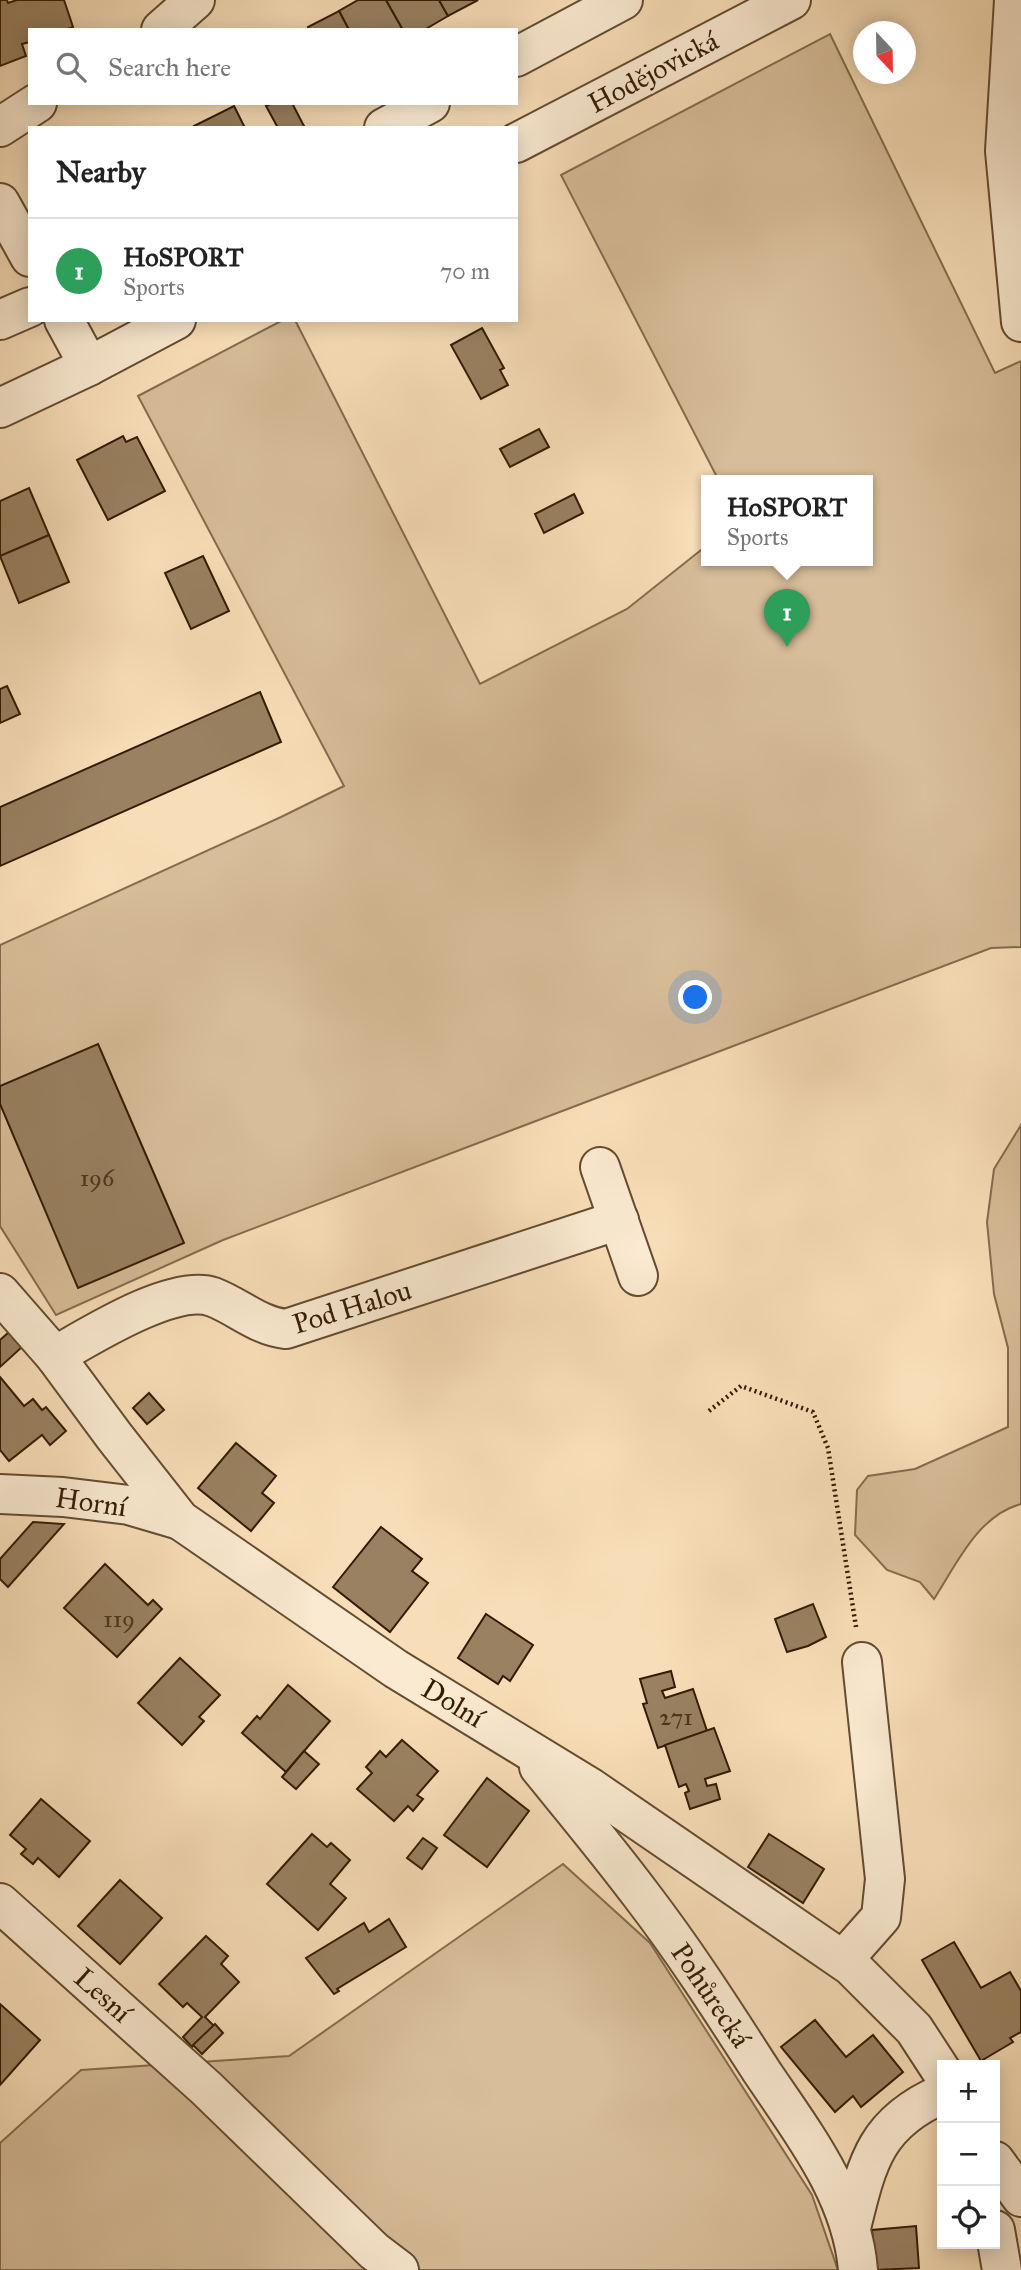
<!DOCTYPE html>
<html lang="en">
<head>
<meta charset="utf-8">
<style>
	:root { --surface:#fff; --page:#f6f6f6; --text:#222; --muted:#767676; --line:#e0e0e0; --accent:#ea580c }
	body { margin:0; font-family:"IM FELL Great Primer",serif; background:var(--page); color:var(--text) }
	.controls { position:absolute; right:21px; bottom:21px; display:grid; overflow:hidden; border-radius:0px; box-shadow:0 4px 18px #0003 }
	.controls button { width:63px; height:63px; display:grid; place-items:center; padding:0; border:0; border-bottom:2px solid var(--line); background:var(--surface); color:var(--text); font:35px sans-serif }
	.compass { position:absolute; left:853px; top:21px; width:63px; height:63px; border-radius:50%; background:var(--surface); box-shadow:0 4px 18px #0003; rotate:158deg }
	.you { position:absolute; left:696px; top:998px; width:24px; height:24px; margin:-18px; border:5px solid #fff; border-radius:50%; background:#1a73e8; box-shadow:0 0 0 10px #1a73e833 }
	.badge { display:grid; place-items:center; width:46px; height:46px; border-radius:50%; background:var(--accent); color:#fff; font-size:23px; font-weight:700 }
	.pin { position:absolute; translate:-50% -58px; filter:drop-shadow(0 2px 4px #0008) }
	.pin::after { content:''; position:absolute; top:37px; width:24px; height:21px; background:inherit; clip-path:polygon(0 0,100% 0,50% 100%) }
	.popup { position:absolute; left:701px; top:475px; width:172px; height:91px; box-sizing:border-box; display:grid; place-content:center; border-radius:0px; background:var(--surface); filter:drop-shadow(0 2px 5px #0005); font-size:23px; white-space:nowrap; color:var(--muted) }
	.popup b { font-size:26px; color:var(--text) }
	.popup::after { content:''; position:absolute; left:50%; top:100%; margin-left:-14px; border:14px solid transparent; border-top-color:var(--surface) }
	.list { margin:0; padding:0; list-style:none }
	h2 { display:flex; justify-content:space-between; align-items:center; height:91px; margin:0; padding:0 28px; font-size:30px }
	h2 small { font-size:23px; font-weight:400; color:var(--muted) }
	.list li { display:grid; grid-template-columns:46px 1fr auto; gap:21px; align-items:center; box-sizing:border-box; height:105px; padding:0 28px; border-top:2px solid var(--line) }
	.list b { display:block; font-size:26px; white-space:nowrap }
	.list p { margin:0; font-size:23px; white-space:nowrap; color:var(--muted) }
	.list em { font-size:23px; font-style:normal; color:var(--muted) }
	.icon { flex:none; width:38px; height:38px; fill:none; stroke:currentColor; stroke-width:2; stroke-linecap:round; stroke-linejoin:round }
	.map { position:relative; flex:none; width:1021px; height:2270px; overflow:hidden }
	.search { position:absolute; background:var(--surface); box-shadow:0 4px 18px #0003; left:28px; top:28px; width:490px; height:77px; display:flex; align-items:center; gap:18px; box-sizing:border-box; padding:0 24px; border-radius:0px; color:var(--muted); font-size:26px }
	.panel { position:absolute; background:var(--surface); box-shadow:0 4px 18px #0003; left:28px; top:126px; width:490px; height:196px; border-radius:0px }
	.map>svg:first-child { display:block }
	.green { fill:#d7bd99; stroke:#856c4e; stroke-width:2 }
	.building { fill:#998161; stroke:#331c03; stroke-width:2 }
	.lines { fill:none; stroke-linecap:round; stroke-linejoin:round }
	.minor-casing { stroke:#644c30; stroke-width:42 }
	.path { stroke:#331c03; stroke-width:4.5; stroke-dasharray:2 3.5; stroke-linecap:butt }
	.minor { stroke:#faead1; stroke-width:38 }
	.labels { text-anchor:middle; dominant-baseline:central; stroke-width:6; stroke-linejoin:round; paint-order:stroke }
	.number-label { font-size:24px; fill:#4c351a }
	.street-label { font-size:28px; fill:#331c03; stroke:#faead1 }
</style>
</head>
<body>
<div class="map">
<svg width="1021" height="2270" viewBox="0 0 1021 2270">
	<rect width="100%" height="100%" fill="#f8deb8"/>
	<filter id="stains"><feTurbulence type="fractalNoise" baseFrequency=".00286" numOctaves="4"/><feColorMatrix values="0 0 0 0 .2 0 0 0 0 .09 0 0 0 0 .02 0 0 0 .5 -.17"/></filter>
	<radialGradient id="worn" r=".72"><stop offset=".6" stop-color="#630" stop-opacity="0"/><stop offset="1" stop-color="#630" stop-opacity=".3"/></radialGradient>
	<g class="green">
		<polygon points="830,34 995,373 1021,361 1021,947 991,948 223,1240 56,1315 0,1226 0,945 281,817 344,786 138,396 283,320 295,320 480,684 627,609 706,546 706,561 868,561 868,481 719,481 561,175"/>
		<path d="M1021,1125V1504C978,1515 956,1565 934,1599L920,1582L887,1570L855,1535L857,1490L868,1476L915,1469L1008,1427V1348L994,1294L987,1222L994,1169Z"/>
		<polygon points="563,1864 650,1943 812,2195 838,2270 0,2270 0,2143 81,2070 289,2056"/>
	</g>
	<g class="building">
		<polygon points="0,0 7,0 8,3 17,0 64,0 73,27 65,30 30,30 30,42 22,44 26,56 0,66"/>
		<polygon points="358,0 386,0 403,30 349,30 339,11"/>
		<polygon points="386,0 439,0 448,16 424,30 403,30"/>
		<polygon points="439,0 478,0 448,16"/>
		<polygon points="339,11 349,30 309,30 308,27"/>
		<polygon points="272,103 292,103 305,128 278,128 266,106"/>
		<polygon points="234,106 245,128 195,128 194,126"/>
		<polygon points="482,328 504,368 500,370 508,385 481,399 451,345"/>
		<polygon points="539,429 549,447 510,467 500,449"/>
		<polygon points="123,436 126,442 137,437 165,491 108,520 77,460"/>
		<polygon points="29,488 49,535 0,556 0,501"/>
		<polygon points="574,494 583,513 544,533 535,514"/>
		<polygon points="49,535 69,582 19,603 0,556"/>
		<polygon points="203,556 229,611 191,629 165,573"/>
		<polygon points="7,686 20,714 0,723 0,689"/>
		<polygon points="260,692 281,742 0,866 0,807"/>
		<polygon points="98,1044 184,1243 78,1288 0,1104 0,1086"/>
		<polygon points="9,1332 22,1347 0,1367 0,1340"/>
		<polygon points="0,1377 24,1406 33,1399 42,1410 46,1407 66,1431 50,1445 42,1435 9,1461 0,1450"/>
		<polygon points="149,1393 164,1410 147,1424 133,1408"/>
		<polygon points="236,1443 276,1476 262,1493 274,1503 251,1531 198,1488"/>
		<polygon points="33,1522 64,1524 8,1587 0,1579 0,1559"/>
		<polygon points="381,1527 422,1559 412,1571 428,1583 390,1632 333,1587"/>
		<polygon points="105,1564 148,1605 153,1600 162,1609 117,1657 64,1608"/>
		<polygon points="813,1604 826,1637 808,1646 787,1652 775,1619"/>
		<polygon points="486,1614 533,1645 510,1681 503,1676 498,1684 458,1658"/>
		<polygon points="180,1658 220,1695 199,1717 204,1721 182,1745 138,1703"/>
		<polygon points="671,1671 675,1687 662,1691 665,1698 693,1689 707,1731 658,1748 643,1704 647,1703 640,1679"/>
		<polygon points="288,1685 330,1721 286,1772 242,1733 257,1716 260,1719"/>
		<polygon points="714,1728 730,1771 705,1779 707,1786 716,1784 720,1799 690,1809 685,1793 689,1791 686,1784 679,1787 665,1745"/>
		<polygon points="402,1740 438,1771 417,1795 423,1799 413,1811 408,1806 394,1821 357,1789 372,1773 366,1767 380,1751 386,1757"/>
		<polygon points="304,1751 319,1764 296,1789 282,1777"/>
		<polygon points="487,1778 529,1811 487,1867 444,1835"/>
		<polygon points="41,1799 90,1841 59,1877 38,1858 33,1864 21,1854 26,1849 10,1835"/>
		<polygon points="312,1834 327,1847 331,1843 350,1860 330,1884 346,1898 318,1930 267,1884"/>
		<polygon points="769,1834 824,1869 803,1903 748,1867"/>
		<polygon points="423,1838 437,1848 422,1869 407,1858"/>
		<polygon points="120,1880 162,1918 120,1964 78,1926"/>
		<polygon points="389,1919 406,1947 337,1989 339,1991 334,1994 306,1958 364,1923 369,1932"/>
		<polygon points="206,1936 228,1956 221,1964 239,1982 205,2017 214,2026 192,2047 183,2037 202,2017 187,2003 183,2007 159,1984"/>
		<polygon points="954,1942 981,1988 1010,1972 1021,1991 1021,2032 1010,2038 1013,2042 981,2061 922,1960"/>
		<polygon points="0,2004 40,2040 0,2085"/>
		<polygon points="815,2020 846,2057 873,2035 903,2072 861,2107 853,2096 835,2112 781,2047"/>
		<polygon points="215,2024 223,2033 202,2054 193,2045"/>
		<polygon points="916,2226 919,2268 876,2270 872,2230"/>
	</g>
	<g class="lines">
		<defs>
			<g id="minor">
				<polyline points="1014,0 1005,151 1021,322"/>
				<polyline points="161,30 195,0"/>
				<polyline points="516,57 623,0"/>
				<polyline points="0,127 37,103"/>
				<polyline points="384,128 430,103"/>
				<polyline points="516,143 791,0"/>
				<polyline points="0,203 30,257"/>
				<polyline points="0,320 30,307"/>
				<polyline points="64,320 89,366"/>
				<polyline points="0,408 89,366 176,320"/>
				<polyline points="600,1167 638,1276"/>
				<polyline points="0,1293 55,1356 114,1436 180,1520 396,1669 591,1788 851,1966 914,2029 942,2072"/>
				<path d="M55,1356C90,1336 174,1283 213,1297C239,1307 258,1326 286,1329L619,1220"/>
				<polyline points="0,1494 63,1497 129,1505 180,1520"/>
				<path d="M539,1767C574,1810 609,1852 642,1896C685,1952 724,2013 762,2072C803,2133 852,2195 858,2270"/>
				<polyline points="0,1903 206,2088 374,2251 399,2270"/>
				<polyline points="843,1960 881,1917 885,1879 862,1662"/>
				<polyline points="995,2161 1021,2197"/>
				<path d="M851,2228C867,2163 875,2123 942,2094"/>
				<polyline points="995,2230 1002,2270"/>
			</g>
		</defs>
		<use href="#minor" class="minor-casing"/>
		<polyline class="path" points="709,1411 741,1386 813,1412 828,1448 856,1627"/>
		<use href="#minor" class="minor"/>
	</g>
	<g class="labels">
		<g class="number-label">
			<text x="97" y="1178">196</text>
			<text x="119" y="1619">119</text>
			<text x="676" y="1717">271</text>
		</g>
		<g class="street-label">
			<text transform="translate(653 72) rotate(-28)">Hodějovická</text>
			<text transform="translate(352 1307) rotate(-17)">Pod Halou</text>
			<text transform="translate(91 1502) rotate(8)">Horní</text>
			<text transform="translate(453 1703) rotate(31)">Dolní</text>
			<text transform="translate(103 1995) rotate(42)">Lesní</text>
			<text transform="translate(711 1995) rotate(56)">Pohůrecká</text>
		</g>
	</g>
	<rect width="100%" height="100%" filter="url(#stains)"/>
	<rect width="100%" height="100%" fill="url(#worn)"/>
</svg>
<div class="controls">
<button>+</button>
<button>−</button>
<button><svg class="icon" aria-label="locate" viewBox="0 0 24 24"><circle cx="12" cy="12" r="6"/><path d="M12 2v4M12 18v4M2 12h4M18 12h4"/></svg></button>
</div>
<svg class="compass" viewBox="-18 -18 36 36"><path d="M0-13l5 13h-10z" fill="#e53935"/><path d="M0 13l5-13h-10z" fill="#767676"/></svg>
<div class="you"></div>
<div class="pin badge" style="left:787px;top:647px;background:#2e9e5b">1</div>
<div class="popup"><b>HoSPORT</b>Sports</div>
<div class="search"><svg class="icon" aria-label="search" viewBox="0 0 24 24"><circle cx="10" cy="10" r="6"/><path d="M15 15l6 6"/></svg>Search here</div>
<section class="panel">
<h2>Nearby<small></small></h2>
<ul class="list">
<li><span class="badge" style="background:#2e9e5b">1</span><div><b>HoSPORT</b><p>Sports</p></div><em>70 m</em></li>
</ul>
</section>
</div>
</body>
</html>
